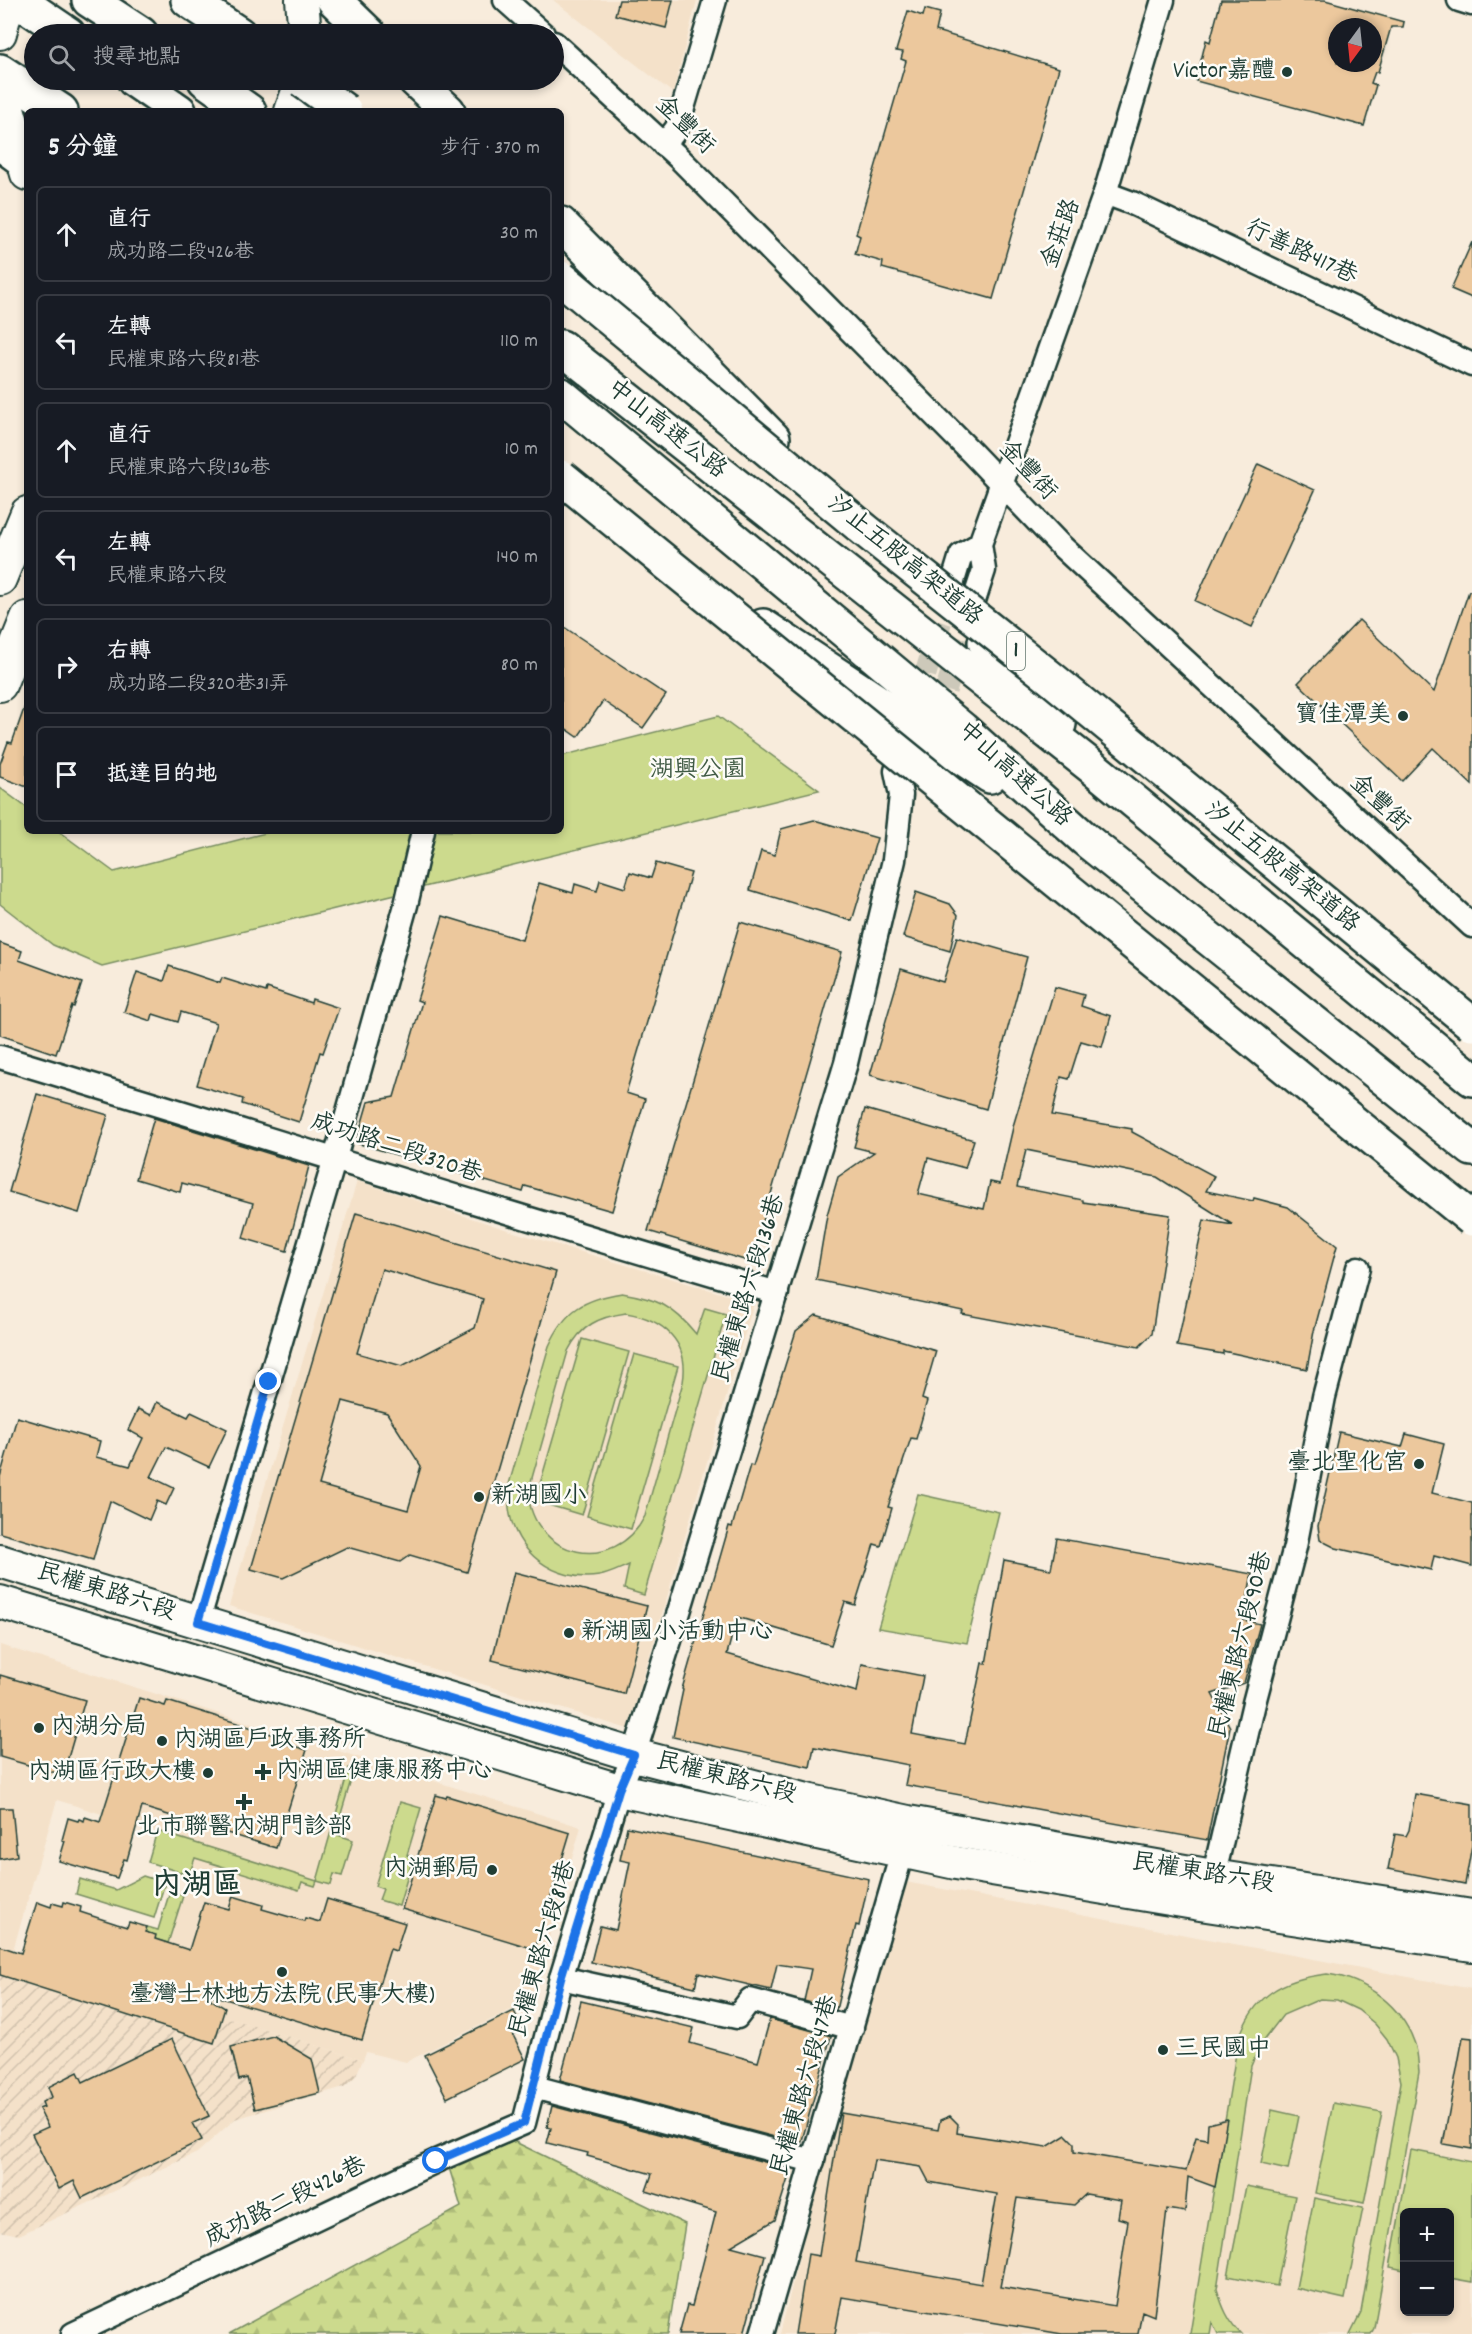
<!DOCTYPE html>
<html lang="zh-TW">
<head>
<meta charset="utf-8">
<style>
	:root { --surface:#171b24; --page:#242831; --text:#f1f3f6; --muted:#9ea1a6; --line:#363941 }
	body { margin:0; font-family:Dekko,"LXGW WenKai TC",sans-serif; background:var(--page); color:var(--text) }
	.controls { position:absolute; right:18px; bottom:18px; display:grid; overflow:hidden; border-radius:9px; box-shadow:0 3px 9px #0003 }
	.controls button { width:54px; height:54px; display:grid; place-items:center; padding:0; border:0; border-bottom:2px solid var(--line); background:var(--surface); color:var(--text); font:30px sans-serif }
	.compass { position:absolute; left:1328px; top:18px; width:54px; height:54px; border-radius:50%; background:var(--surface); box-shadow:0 3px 9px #0003; rotate:195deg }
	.stop { position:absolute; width:18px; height:18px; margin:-14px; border:4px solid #1a73e8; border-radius:50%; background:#fff }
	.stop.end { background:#1a73e8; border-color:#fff; box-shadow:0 2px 6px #0008 }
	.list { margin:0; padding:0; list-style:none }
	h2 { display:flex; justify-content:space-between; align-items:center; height:78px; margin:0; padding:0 24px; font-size:26px }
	h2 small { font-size:20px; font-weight:400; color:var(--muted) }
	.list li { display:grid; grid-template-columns:39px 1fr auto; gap:18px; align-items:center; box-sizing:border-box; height:96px; margin:0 12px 12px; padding:0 12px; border:2px solid var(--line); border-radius:9px }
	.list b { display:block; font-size:22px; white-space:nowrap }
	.list p { margin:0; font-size:20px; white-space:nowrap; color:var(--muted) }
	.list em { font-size:20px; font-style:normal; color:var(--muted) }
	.icon { flex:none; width:33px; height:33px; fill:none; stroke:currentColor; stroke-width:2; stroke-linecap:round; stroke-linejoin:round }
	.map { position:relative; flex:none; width:1472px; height:2334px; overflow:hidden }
	.search { position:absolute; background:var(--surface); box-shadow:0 3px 9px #0003; left:24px; top:24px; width:540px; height:66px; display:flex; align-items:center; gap:15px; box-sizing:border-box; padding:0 21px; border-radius:33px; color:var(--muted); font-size:22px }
	.panel { position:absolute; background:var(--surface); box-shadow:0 3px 9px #0003; left:24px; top:108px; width:540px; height:726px; border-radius:9px }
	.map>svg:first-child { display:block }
	.built { fill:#f4e1c9; fill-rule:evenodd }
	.industrial { fill:url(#industrial-furrows) }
	.green { fill:#ccda8d; stroke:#768c60; stroke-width:1.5; fill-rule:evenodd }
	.forest { fill:url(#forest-firs); stroke:#768c60; stroke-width:1.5 }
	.building { fill:#ecc89d; stroke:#1f3d34; stroke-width:1.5; fill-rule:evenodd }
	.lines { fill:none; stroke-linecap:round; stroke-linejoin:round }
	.minor-tunnel { stroke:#cdc9ba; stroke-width:22; stroke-dasharray:22 11; stroke-linecap:butt }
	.minor-casing { stroke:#1f3d34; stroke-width:27 }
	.secondary-casing { stroke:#1f3d34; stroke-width:36 }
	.motorway-casing { stroke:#1f3d34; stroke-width:38 }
	.minor { stroke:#fdfcf7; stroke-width:22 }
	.secondary { stroke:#fdfcf7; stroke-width:32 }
	.motorway { stroke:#fdfcf7; stroke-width:33 }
	.motorway-bridge-casing { stroke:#1f3d34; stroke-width:38; stroke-linecap:butt }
	.motorway-bridge { stroke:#fdfcf7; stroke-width:33 }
	.route { stroke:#1a73e8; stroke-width:8 }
	.poi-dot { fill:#1f3d34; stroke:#fdfcf7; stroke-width:2 }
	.labels { text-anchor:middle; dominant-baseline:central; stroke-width:5; stroke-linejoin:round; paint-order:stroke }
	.shield { fill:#fdfcf7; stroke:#62766e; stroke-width:1.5 }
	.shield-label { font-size:22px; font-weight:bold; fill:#1f3d34 }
	.poi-label { font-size:24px; fill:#1f3d34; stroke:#fdfcf7; text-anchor:start }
	.street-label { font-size:24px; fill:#1f3d34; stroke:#fdfcf7 }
	.park-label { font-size:24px; fill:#425c46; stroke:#fdfcf7 }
	.district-label { font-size:30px; font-weight:bold; fill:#1f3d34; stroke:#fdfcf7 }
</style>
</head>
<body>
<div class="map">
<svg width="1472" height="2334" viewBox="0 0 1472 2334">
	<defs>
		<pattern id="industrial-furrows" width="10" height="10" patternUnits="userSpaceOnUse" patternTransform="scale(1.5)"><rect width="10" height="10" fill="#f4e1c9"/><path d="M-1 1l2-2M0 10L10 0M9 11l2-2" fill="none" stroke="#d1c2ad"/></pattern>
		<pattern id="forest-firs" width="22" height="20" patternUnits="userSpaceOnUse" patternTransform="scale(1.5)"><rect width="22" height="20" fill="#ccda8d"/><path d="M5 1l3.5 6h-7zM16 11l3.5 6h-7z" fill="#afbc7a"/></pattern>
	</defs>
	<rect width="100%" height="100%" fill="#f8ecdc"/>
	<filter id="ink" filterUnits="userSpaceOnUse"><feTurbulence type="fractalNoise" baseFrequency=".0167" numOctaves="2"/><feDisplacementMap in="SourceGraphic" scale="12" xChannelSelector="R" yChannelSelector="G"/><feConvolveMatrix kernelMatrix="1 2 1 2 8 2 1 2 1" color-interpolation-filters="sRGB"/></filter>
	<g filter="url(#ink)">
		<g class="built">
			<polygon points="553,0 697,0 673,93"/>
			<polygon points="357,1181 514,1232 754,1303 628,1729 229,1606"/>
			<polygon points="0,1645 581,1827 531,2000 406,2062 366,2052 363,2060 152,1994 198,1844 57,1800 13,1950 0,1946"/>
			<path d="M900,1881L1472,1989V2334H780L836,2111ZM1404,2212H1450V2312H1404Z"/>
		</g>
		<polygon class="industrial" points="0,1946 363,2060 355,2077 344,2087 235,2119 197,2153 19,2235 0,2231"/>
		<g class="green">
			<polygon points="718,716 819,790 102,966 53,945 0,904 0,788 27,808 27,831 58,831 114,872 273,831 561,831 561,756"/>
			<path d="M622,1293C658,1299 673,1306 696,1334L705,1308L726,1314L644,1595L624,1589L629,1565C619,1569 610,1574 599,1576C555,1583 514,1552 509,1508C508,1500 509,1492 509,1484L549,1346C565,1310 584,1299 622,1293ZM626,1313C663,1319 690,1342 683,1382L645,1516C615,1575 533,1559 528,1492L568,1351C581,1325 599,1317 626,1313Z"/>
			<polygon points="582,1339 629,1352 582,1515 535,1501"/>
			<polygon points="634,1354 678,1366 631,1529 587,1516"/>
			<polygon points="918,1494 999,1512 967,1643 878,1628"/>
			<polygon points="349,1768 354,1770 335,1834 353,1840 342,1876 334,1874 331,1885 317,1881 315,1886 302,1882 299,1890 195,1858 189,1875 148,1862 157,1831 317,1881"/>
			<polygon points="400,1802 421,1808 407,1855 413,1858 399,1906 379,1900 383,1889 375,1886"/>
			<polygon points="143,1876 165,1883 154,1918 76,1894 80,1879 116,1890"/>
			<polygon points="170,1891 183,1896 168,1943 155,1939 145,1932 147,1927 158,1930"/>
			<path d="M1327,1974C1366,1979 1402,2006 1415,2044C1418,2052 1418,2063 1419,2072L1374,2328L1371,2334H1350L1361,2312L1401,2082L1396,2058L1387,2039L1375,2024L1358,2010L1337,2000L1320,1999L1283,2015L1260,2045L1251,2066L1217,2289C1222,2306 1228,2321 1241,2334H1218L1212,2322L1210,2334H1190L1238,2041C1253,1996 1281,1979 1327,1974Z"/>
			<polygon points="1333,2103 1382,2112 1364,2203 1315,2193"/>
			<polygon points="1272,2110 1299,2116 1288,2170 1261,2164"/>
			<polygon points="1411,2150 1472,2162 1472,2282 1450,2278 1450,2212 1404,2212 1404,2270 1390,2267"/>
			<polygon points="1246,2186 1295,2196 1277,2286 1228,2276"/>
			<polygon points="1314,2198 1363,2208 1345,2299 1296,2288"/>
		</g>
		<polygon class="forest" points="509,2139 685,2224 668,2334 229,2334 461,2207 447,2161"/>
		<g class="building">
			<polygon points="619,0 673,0 666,28 615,15"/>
			<path d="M1221,0H1325L1404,22L1403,27H1391L1378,72H1375L1371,83L1376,85L1364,126L1196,81L1206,40L1210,42ZM1337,27H1373V63H1337Z"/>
			<polygon points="925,9 940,13 936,31 1059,68 993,299 882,268 883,262 855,254 860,236 856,234 906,61 901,59 903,52 896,51 908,11 923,16"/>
			<polygon points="1472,242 1472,298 1451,289"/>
			<polygon points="1258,464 1315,490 1252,627 1195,601"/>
			<polygon points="1469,591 1472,591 1472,785 1433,748 1402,781 1298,683 1359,620 1434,692"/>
			<polygon points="561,625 666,695 643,728 603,701 578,737 561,725"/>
			<polygon points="25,706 27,706 27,787 0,777 0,764 8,742 12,743"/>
			<polygon points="814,820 877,838 852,921 750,890 761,851 775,855 781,829"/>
			<polygon points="656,863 691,873 626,1093 645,1099 612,1211 525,1186 523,1192 356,1143 368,1102 394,1097 422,1002 417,1000 443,916 522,940 539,883 573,893 575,884 597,891 600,880 625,888 630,872 651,878"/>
			<polygon points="916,892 950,904 958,915 950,951 903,937"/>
			<polygon points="740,922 842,952 751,1262 648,1231"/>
			<polygon points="957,937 1027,957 986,1109 870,1075 901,969 943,982"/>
			<polygon points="0,943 22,951 19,960 82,983 74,1007 72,1006 56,1054 0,1035"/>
			<polygon points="169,966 220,983 222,978 266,992 267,988 311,1003 312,999 339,1008 323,1053 320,1052 299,1122 242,1104 243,1099 197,1085 216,1023 181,1012 178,1022 153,1014 151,1021 124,1012 137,972 164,981"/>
			<polygon points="1055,987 1084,995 1081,1006 1111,1016 1102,1047 1081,1041 1069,1079 1061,1077 1052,1115 1132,1129 1132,1132 1214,1176 1206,1191 1253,1201 1254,1198 1288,1207 1337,1246 1314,1331 1307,1369 1223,1351 1223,1354 1177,1346 1204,1220 1233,1225 1157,1177 1026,1150 1017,1187 1083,1200 1083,1202 1170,1215 1152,1334 1139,1347 962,1314 963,1311 816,1280 827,1215 838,1177 874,1152 854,1147 865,1109 974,1140 965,1168 928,1158 918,1194 984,1209 990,1182 1000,1184 1014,1123"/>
			<polygon points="37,1094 108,1115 79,1213 9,1192"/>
			<polygon points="154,1118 309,1166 287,1251 243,1238 253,1203 182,1183 180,1192 136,1179"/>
			<path d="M356,1213L556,1272L467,1572L410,1555L400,1562L347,1547L283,1578L251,1569ZM382,1269L483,1299L475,1328L402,1366L357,1353ZM343,1401L387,1413L421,1466L408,1510L319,1485Z"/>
			<polygon points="816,1315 936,1351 922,1399 927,1401 916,1439 911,1438 888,1507 892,1508 881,1546 874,1544 855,1605 845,1602 831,1645 737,1617 727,1654 857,1692 862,1664 923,1676 912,1734 965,1744 982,1663 986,1664 1004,1560 1051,1569 1057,1538 1252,1574 1243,1620 1260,1624 1244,1683 1212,1694 1230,1727 1207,1840 905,1785 909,1765 814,1747 810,1767 673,1737 683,1690 682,1689 729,1526 732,1527 750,1465 753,1466 796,1331"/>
			<polygon points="157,1402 188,1417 191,1412 227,1429 209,1467 166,1447 151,1477 174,1488 166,1505 157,1501 149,1520 110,1501 93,1560 0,1533 0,1477 17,1417 100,1441 96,1457 130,1466 143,1438 128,1430 138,1409 151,1415"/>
			<polygon points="1339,1432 1402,1447 1406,1434 1444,1444 1432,1493 1472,1503 1472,1566 1434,1556 1431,1570 1336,1548 1320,1540 1318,1526"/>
			<polygon points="514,1572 647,1606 624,1694 492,1660"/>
			<polygon points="0,1675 85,1700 63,1775 0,1757"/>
			<polygon points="139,1698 165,1706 167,1701 281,1737 280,1742 307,1750 276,1848 142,1807 127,1860 124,1859 117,1878 59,1861 65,1841 62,1840 68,1818 78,1821 79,1819 84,1821 85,1817 100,1822"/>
			<polygon points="1415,1794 1472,1804 1472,1845 1465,1884 1388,1869 1395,1834 1406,1836 1409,1830"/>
			<polygon points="436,1795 446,1798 447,1796 570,1833 535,1949 402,1909"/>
			<polygon points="0,1808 12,1808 17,1856 0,1859"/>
			<polygon points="627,1827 869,1879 859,1926 856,1925 836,2010 804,2001 811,1969 777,1964 771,1990 698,1973 695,1987 591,1962 600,1926 616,1930 630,1862 620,1860"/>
			<polygon points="233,1896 263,1905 262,1909 304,1921 305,1918 320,1922 327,1899 405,1923 396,1951 390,1949 362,2040 212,1995 210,1999 225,2008 214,2043 0,1975 0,1946 21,1953 37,1902 51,1907 52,1903 63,1906 64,1902 81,1907 80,1912 117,1924 127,1927 129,1922 147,1927 145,1932 156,1935 155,1939 189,1950 204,1902 229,1909"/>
			<polygon points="581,2001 694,2028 690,2043 758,2062 770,2019 831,2036 801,2144 560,2080"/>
			<polygon points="514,2011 523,2030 513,2035 525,2059 447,2098 425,2055"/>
			<polygon points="273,2036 312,2059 320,2093 255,2109 247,2078 239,2080 231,2047"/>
			<polygon points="1463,2037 1472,2038 1472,2149 1443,2144"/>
			<polygon points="172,2039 209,2116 193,2123 202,2140 82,2198 74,2181 59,2189 32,2134 48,2127 39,2109 44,2107 42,2102 52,2097 48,2087 78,2072 83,2082"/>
			<polygon points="552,2106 791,2169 775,2220 731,2246 765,2255 744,2334 679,2334 687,2305 692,2306 716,2212 646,2191 652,2174 587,2156 588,2153 547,2143 551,2128 547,2127"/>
			<path d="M841,2113L938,2130L940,2120L950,2116L958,2124L957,2133L1047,2147L1066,2135L1074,2143V2152L1186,2171L1196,2137L1207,2139L1208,2124L1227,2119L1215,2187L1188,2177L1185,2212L1167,2209L1154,2316L1142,2311L1138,2334H1062L842,2297L835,2334H795L808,2254L819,2256ZM874,2160L921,2167L929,2182L997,2194L981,2284L856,2262ZM1086,2194L1121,2200L1118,2218L1128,2221L1115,2306L1000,2287L1017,2198L1074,2205Z"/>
		</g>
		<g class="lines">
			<g class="minor-tunnel">
				<polyline points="916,706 947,601"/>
				<polyline points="936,722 968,619"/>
			</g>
			<defs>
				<g id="minor">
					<polyline points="505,0 543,34"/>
					<polyline points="1459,0 1472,4"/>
					<polyline points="554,43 679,158 972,453 1059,544 1472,926"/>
					<polyline points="664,145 677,128 715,0"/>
					<polyline points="1105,193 1132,203 1472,365"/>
					<polyline points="947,601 961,555 980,544"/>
					<polyline points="968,619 984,570 980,544 1105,193 1163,0"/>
					<path d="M0,1057C259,1135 517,1217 777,1293"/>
					<polyline points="198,1622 335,1158 406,905 423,831"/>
					<polyline points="1210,1891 1254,1703 1295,1547 1324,1397 1358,1268"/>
					<polyline points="561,1978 737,2017 750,2000 852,2028"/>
					<polyline points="534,2087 813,2161"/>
					<polyline points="73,2334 436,2161 524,2123 561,1978 619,1790 634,1755 678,1615 846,1063 894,860 901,795 896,771 904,743"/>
					<polyline points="762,2334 902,1853"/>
				</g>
				<g id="secondary">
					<polyline points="302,0 305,34"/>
					<polyline points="0,33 4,18 13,0"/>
					<polyline points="0,81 27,174"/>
					<polyline points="291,111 302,80"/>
					<polyline points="0,579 27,513"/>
					<polyline points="0,685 27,618"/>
					<polyline points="0,1561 634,1755 811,1801 908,1822 1213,1876 1472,1916"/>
					<polyline points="0,1602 619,1790 956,1863 1200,1904 1472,1945"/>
				</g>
				<g id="motorway">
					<polyline points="18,0 68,34"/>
					<polyline points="89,0 141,34"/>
					<polyline points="188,0 239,34"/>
					<polyline points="334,0 369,34"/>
					<polyline points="0,71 61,111"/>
					<polyline points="134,80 179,111"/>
					<polyline points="205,80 249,111"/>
					<polyline points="415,80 448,111"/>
					<polyline points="0,143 23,160"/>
					<polyline points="561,224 773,438"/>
					<polyline points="561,347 1096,770 1472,1079"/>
					<polyline points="561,395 962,729 1086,840 1472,1149"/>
					<polyline points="763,626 990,776"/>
					<polyline points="985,642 1017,672 1059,724"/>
				</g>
			</defs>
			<use href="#minor" class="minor-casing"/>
			<use href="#secondary" class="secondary-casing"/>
			<use href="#motorway" class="motorway-casing"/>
			<use href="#minor" class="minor"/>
			<use href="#secondary" class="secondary"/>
			<use href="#motorway" class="motorway"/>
			<defs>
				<g id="motorway-bridge">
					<polyline points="302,80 345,111"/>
					<polyline points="561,278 866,531 1052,679 1472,1024"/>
					<polyline points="561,477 1472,1219"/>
				</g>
			</defs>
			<use href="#motorway-bridge" class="motorway-bridge-casing"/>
			<use href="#motorway-bridge" class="motorway-bridge"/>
		</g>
	</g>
	<g class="lines" filter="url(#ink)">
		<polyline class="route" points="269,1382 198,1622 634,1755 619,1790 561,1978 524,2123 436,2161"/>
	</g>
	<g class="poi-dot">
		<circle cx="1287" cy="72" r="6"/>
		<circle cx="1403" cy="716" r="6"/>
		<circle cx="1419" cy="1464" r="6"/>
		<circle cx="479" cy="1497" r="6"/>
		<circle cx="569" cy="1633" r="6"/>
		<circle cx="39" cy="1728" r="6"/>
		<circle cx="162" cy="1741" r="6"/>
		<path d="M260 1763h6v6h6v6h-6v6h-6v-6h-6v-6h6z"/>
		<circle cx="208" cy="1773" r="6"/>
		<path d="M241 1793h6v6h6v6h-6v6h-6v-6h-6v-6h6z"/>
		<circle cx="492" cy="1870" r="6"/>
		<circle cx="282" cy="1972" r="6"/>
		<circle cx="1163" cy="2050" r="6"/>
	</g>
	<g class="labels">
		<rect class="shield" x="1007" y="632" width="18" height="38" rx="4.5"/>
		<g class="shield-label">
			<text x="1016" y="651">1</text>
		</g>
		<g class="poi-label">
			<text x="1275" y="72" text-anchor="end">Victor嘉醴</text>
			<text x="1391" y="716" text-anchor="end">寶佳潭美</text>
			<text x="1407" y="1464" text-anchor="end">臺北聖化宮</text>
			<text x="491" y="1497">新湖國小</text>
			<text x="581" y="1633">新湖國小活動中心</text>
			<text x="51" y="1728">內湖分局</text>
			<text x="174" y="1741">內湖區戶政事務所</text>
			<text x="276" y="1772">內湖區健康服務中心</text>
			<text x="196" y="1773" text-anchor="end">內湖區行政大樓</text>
			<text x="244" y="1828" text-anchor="middle">北市聯醫內湖門診部</text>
			<text x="480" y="1870" text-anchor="end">內湖郵局</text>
			<text x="282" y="1996" text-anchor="middle">臺灣士林地方法院 (民事大樓)</text>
			<text x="1175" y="2050">三民國中</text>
		</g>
		<g class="street-label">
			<text transform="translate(684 126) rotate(44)">金豐街</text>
			<text transform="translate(1062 234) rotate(-70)">金莊路</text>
			<text transform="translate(1301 253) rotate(25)">行善路417巷</text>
			<text transform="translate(666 430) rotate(38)">中山高速公路</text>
			<text transform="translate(1027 471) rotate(47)">金豐街</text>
			<text transform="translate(904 561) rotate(39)">汐止五股高架道路</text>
			<text transform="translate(1014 775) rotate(42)">中山高速公路</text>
			<text transform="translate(1379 804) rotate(43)">金豐街</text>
			<text transform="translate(1281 868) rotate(39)">汐止五股高架道路</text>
			<text transform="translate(396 1149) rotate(18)">成功路二段320巷</text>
			<text transform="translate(750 1289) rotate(-73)">民權東路六段136巷</text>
			<text transform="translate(106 1593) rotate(17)">民權東路六段</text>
			<text transform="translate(1242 1645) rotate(-76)">民權東路六段90巷</text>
			<text transform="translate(726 1779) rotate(14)">民權東路六段</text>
			<text transform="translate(1203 1874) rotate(9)">民權東路六段</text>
			<text transform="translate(544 1949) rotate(-74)">民權東路六段81巷</text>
			<text transform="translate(806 2086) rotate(-74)">民權東路六段47巷</text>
			<text transform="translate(286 2203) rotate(-26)">成功路二段426巷</text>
		</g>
		<g class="park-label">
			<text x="698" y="771">湖興公園</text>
		</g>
		<g class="district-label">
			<text x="197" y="1887">內湖區</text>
		</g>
	</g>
</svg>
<div class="controls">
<button>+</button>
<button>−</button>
</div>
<svg class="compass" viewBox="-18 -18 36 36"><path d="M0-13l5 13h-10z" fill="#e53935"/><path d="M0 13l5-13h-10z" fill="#9ea1a6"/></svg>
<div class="stop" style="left:436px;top:2161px"></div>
<div class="stop end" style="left:269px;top:1382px"></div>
<div class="search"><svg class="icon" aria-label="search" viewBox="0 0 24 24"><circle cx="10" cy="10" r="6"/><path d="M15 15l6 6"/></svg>搜尋地點</div>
<section class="panel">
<h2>5 分鐘<small>步行 · 370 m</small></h2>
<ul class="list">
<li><svg class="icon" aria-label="ahead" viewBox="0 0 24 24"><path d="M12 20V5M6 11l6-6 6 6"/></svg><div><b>直行</b><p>成功路二段426巷</p></div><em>30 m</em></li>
<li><svg class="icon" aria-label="left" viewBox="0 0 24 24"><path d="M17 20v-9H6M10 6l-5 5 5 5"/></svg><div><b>左轉</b><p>民權東路六段81巷</p></div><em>110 m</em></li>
<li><svg class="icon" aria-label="ahead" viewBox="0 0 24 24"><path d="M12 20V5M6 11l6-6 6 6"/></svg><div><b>直行</b><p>民權東路六段136巷</p></div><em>10 m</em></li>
<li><svg class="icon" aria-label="left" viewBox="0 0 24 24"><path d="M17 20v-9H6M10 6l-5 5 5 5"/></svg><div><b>左轉</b><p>民權東路六段</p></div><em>140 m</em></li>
<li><svg class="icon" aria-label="right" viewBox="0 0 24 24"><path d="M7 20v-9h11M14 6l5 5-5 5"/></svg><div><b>右轉</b><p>成功路二段320巷31弄</p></div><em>80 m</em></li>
<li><svg class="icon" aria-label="arrive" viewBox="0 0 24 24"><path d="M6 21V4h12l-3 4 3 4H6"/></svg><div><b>抵達目的地</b></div></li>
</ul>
</section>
</div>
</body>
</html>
